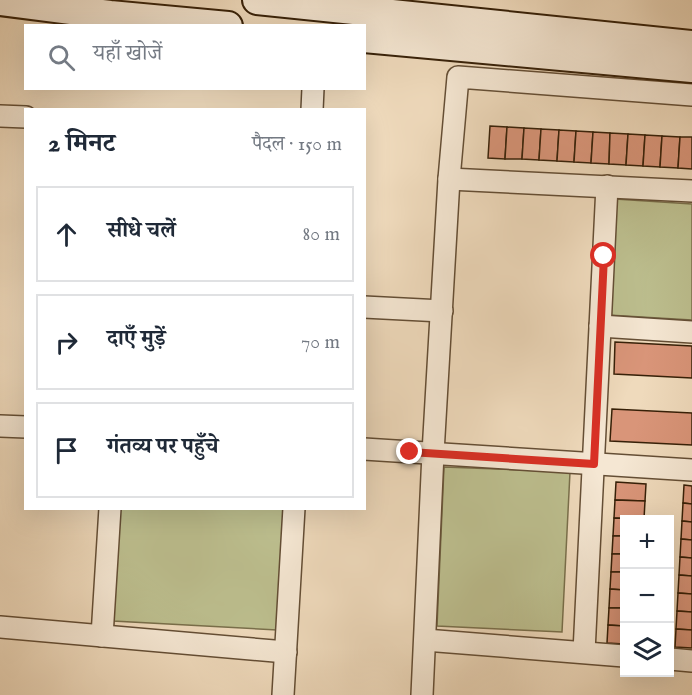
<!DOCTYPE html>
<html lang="hi">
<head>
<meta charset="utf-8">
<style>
	:root { --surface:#fff; --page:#f6f6f7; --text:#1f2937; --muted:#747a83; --line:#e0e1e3 }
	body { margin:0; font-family:"IM FELL English","Noto Serif Devanagari",serif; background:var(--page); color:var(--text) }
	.controls { position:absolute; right:18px; bottom:18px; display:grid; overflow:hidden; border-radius:0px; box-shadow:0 6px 24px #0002 }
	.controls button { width:54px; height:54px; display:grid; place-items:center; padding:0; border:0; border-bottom:2px solid var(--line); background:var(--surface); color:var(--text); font:30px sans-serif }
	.stop { position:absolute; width:18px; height:18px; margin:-14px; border:4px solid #d93025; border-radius:50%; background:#fff }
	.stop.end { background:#d93025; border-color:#fff; box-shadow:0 2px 6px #0008 }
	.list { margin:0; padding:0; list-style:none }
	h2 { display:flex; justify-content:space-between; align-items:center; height:78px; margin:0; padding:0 24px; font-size:26px }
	h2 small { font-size:20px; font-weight:400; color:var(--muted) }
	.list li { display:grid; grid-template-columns:39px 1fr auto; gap:18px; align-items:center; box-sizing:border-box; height:96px; margin:0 12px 12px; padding:0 12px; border:2px solid var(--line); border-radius:0px }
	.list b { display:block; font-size:22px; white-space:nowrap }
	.list em { font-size:20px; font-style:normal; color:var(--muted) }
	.icon { flex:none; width:33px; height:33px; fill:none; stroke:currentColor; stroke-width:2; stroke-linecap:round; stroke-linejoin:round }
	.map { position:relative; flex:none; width:692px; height:695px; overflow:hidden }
	.search { position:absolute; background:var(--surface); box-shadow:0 6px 24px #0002; left:24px; top:24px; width:342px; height:66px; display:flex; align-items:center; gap:15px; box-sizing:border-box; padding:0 21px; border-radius:0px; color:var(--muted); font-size:22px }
	.panel { position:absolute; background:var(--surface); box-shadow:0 6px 24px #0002; left:24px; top:108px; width:342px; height:402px; border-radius:0px }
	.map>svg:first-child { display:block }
	.green { fill:#bcbe8e; stroke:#796f4b; stroke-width:1.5 }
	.building { fill:#d99579; stroke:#362008; stroke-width:1.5 }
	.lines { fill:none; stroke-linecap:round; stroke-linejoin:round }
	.street-casing { stroke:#644e35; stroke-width:24 }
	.secondary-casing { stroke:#362008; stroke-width:32 }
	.street { stroke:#f5e7d3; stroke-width:21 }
	.secondary { stroke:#f5e7d3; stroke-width:28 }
	.route { stroke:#d93025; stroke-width:8 }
</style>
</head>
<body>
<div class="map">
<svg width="692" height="695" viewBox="0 0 692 695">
	<rect width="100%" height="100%" fill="#efdabc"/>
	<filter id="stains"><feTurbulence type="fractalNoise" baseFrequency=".00333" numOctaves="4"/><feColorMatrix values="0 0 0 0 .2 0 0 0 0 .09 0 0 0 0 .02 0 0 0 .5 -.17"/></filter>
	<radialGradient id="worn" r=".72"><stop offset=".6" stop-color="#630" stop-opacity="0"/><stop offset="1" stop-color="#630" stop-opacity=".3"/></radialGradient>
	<g class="green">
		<polygon points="615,199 692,204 692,320 608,315"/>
		<polygon points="444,467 570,472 562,632 437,626"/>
		<polygon points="120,509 285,509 277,630 113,621"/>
	</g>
	<g class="building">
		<polygon points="490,126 507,127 505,159 488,158"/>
		<polygon points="507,127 524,128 522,159 505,159"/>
		<polygon points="524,128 541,129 539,160 522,159"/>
		<polygon points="541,129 559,130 557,161 539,160"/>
		<polygon points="559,130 576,131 574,162 557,161"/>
		<polygon points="576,131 593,132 591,163 574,162"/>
		<polygon points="593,132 610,133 609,164 591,163"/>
		<polygon points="610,133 628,134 626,165 609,164"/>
		<polygon points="628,134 645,135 643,166 626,165"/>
		<polygon points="645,135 662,136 660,167 643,166"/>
		<polygon points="662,136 680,137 678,168 660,167"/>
		<polygon points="680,137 692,137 692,169 678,168"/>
		<polygon points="615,342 692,346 692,378 614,374"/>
		<polygon points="612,409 692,413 692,445 610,441"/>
		<polygon points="616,482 646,484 645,501 615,500"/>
		<polygon points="684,485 692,486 692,504 683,503"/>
		<polygon points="615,500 645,501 644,519 614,518"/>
		<polygon points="683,503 692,504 692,522 682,521"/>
		<polygon points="614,518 644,519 644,520 624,520 624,536 613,536"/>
		<polygon points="682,521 692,522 692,540 681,539"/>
		<polygon points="613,536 624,536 624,554 612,554"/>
		<polygon points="681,539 692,540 692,558 680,557"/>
		<polygon points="612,554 624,554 624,572 611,572"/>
		<polygon points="680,557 692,558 692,576 679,575"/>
		<polygon points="611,572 624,572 624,590 610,589"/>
		<polygon points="679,575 692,576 692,594 678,593"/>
		<polygon points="610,589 624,590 624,608 609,608"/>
		<polygon points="678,593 692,594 692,612 677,611"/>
		<polygon points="609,608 624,608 624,626 608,625"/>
		<polygon points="677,611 692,612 692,630 676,629"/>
		<polygon points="608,625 624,626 624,644 607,643"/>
		<polygon points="676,629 692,630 692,648 675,647"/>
	</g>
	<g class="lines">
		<defs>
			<g id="street">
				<polyline points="312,110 313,88"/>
				<polyline points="0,116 26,117"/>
				<polyline points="449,179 692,191"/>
				<polyline points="364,307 442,311"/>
				<polyline points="600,326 692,332"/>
				<polyline points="0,426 26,427"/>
				<polyline points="364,449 692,470"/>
				<polyline points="0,627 286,652"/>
				<polyline points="102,636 110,508"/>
				<polyline points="425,640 624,656"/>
				<polyline points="584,652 607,186"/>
				<polyline points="670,659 692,661"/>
				<polyline points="283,695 294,508"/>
				<polyline points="422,695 433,453 449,179 458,77 692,95"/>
			</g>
			<g id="secondary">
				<polyline points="257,0 692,45"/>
				<polyline points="0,1 110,15 228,26"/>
				<polyline points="364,38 692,68"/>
			</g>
		</defs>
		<use href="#street" class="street-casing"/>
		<use href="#secondary" class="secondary-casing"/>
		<use href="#street" class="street"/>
		<use href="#secondary" class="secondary"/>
	</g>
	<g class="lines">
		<polyline class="route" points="410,452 594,464 604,256"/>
	</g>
	<rect width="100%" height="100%" filter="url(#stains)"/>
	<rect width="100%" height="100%" fill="url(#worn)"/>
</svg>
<div class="controls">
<button>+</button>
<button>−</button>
<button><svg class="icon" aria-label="layers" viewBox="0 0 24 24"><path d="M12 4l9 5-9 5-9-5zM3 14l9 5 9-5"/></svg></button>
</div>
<div class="stop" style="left:604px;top:256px"></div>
<div class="stop end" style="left:410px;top:452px"></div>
<div class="search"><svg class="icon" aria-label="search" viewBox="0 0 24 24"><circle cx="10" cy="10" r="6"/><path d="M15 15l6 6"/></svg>यहाँ खोजें</div>
<section class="panel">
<h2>2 मिनट<small>पैदल · 150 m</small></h2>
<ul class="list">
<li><svg class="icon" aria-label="ahead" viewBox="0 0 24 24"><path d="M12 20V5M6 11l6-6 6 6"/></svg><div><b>सीधे चलें</b></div><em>80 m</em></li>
<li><svg class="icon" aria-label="right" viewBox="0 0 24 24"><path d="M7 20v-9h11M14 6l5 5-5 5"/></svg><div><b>दाएँ मुड़ें</b></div><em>70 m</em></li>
<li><svg class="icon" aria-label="arrive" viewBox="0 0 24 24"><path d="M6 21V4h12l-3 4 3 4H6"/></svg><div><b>गंतव्य पर पहुँचे</b></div></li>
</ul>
</section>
</div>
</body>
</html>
